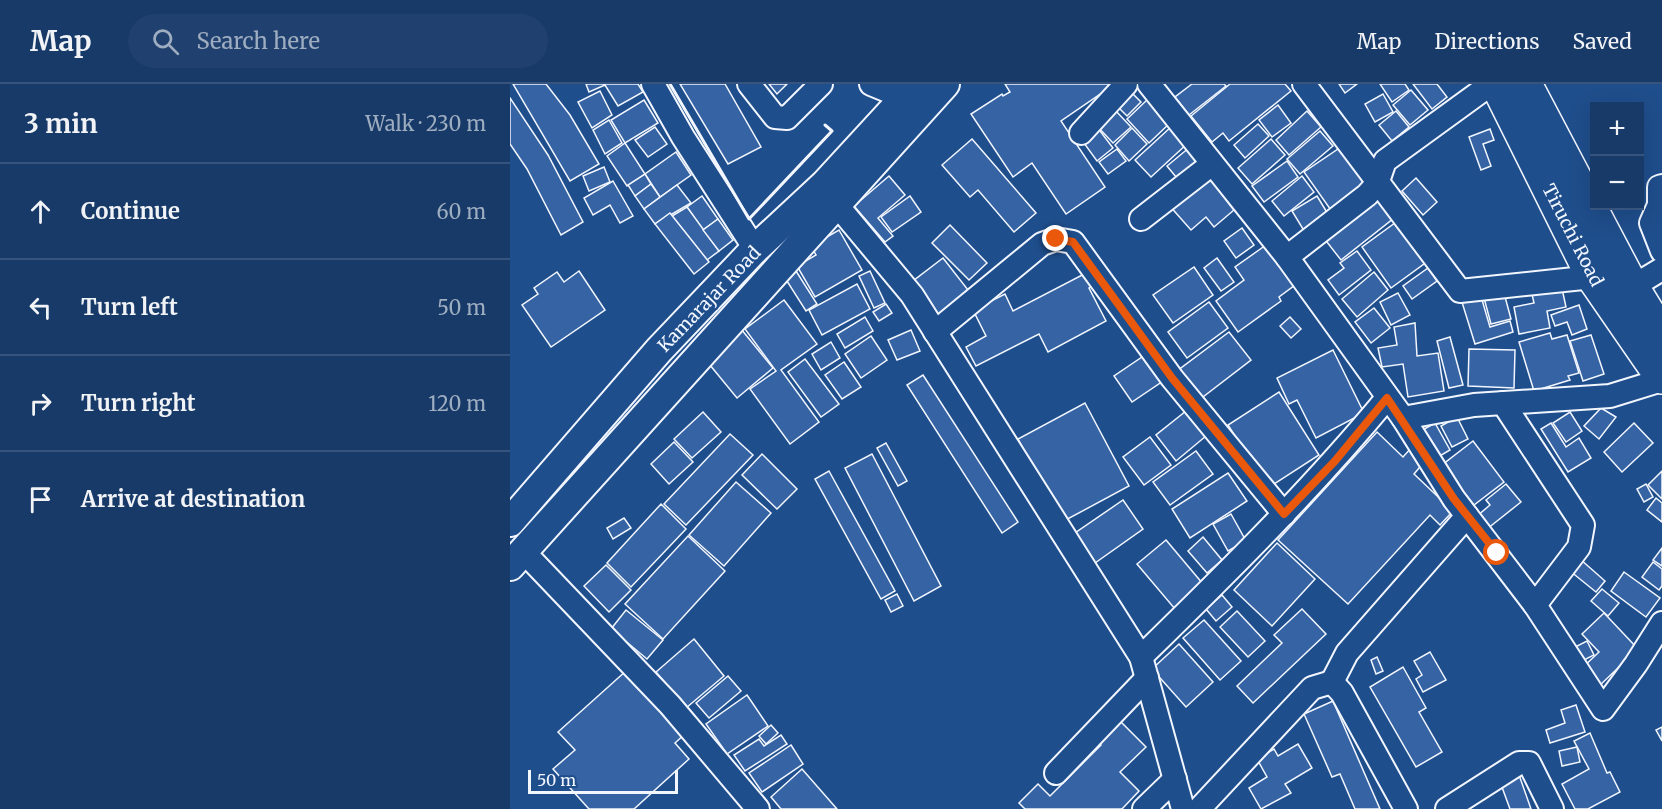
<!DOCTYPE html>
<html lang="en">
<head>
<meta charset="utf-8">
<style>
	:root { --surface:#173a69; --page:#20416f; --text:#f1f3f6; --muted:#9eadc0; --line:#36547d }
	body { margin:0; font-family:Merriweather,serif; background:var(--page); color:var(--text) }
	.controls { position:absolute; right:18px; top:18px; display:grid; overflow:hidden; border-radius:0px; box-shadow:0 6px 24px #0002 }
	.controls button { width:54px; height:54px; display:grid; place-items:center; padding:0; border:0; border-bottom:2px solid var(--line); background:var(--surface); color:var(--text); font:30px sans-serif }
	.scale { position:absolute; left:18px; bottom:15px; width:150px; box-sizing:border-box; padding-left:6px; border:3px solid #f2f6ff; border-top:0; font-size:16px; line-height:21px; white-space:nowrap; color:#f2f6ff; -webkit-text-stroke:4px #1f4e8c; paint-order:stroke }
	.stop { position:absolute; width:18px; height:18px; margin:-14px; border:4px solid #ea580c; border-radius:50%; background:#fff }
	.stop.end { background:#ea580c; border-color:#fff; box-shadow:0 2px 6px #0008 }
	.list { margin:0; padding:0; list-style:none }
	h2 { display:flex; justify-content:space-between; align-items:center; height:78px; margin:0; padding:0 24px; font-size:26px }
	h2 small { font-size:20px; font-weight:400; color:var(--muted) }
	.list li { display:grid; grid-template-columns:39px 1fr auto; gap:18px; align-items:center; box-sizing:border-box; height:96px; padding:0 24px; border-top:2px solid var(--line) }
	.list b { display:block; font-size:22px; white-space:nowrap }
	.list em { font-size:20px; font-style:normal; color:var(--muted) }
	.icon { flex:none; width:33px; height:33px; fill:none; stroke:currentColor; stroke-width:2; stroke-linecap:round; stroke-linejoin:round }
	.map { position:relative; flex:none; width:1152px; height:725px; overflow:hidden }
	header { display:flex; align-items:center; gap:36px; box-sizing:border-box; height:84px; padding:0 30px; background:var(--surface); border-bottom:2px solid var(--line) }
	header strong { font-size:28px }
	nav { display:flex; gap:33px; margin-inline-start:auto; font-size:21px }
	.search { width:420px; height:54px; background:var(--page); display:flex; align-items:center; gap:15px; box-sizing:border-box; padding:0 21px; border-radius:33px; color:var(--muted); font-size:22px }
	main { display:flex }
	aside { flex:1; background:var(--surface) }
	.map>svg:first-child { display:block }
	.building { fill:#3563a3; stroke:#f2f6ff; stroke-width:1.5 }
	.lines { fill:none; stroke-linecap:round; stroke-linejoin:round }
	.minor-casing { stroke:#f2f6ff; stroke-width:26 }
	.major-casing { stroke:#f2f6ff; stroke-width:32 }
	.highway-casing { stroke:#f2f6ff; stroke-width:36 }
	.minor { stroke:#1f4e8c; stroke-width:22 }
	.major { stroke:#1f4e8c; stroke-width:28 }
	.highway { stroke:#1f4e8c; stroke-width:33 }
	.wall { stroke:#f2f6ff; stroke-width:3 }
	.route { stroke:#ea580c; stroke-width:8 }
	.labels { text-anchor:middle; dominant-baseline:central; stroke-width:4.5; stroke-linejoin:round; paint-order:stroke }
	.street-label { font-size:18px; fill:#f2f6ff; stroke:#1f4e8c }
</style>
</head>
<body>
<header>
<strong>Map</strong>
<div class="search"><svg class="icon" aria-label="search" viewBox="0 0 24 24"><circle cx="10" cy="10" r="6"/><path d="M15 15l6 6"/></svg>Search here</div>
<nav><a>Map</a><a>Directions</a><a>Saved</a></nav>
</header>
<main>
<aside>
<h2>3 min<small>Walk · 230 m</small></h2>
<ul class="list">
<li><svg class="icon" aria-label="ahead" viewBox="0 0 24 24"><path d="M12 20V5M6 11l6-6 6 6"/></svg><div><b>Continue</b></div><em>60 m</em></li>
<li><svg class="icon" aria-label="left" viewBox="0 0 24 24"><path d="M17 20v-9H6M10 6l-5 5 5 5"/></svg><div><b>Turn left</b></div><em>50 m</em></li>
<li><svg class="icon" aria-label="right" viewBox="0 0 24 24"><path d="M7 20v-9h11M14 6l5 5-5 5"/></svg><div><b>Turn right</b></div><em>120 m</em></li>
<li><svg class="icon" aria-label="arrive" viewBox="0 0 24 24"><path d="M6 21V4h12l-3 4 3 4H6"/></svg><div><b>Arrive at destination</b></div></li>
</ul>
</aside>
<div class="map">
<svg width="1152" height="725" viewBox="0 0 1152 725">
	<rect width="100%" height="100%" fill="#1f4e8c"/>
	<g class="building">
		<polygon points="3,0 36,0 60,31 89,80 60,97"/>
		<polygon points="76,0 128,0 133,8 108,22 95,1 79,8"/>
		<polygon points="170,0 215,0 251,63 218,80"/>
		<polygon points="259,0 277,0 267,10"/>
		<polygon points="495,0 605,0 551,37 595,103 556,130 522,79 503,93 461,30 492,10 493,12 500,8"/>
		<polygon points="682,0 714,0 716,2 679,31 665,13"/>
		<polygon points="720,0 775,0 781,7 719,57 713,49 702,58 681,32"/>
		<polygon points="829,0 847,0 835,9"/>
		<polygon points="870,0 895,0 899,6 882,18"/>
		<polygon points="903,0 927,0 937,13 922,25"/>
		<polygon points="901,6 918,26 900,41 883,21"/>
		<polygon points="90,7 102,31 82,44 68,18"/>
		<polygon points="621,8 631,18 617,32 607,22"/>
		<polygon points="873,10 883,28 865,38 855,20"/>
		<polygon points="0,14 38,71 73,138 51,151 17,85 0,60"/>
		<polygon points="638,15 660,39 639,59 617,35"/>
		<polygon points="134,16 148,39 115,59 101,36"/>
		<polygon points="768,21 781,39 762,53 749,36"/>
		<polygon points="605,26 621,43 603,59 587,42"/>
		<polygon points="797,27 811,43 779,71 766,56"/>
		<polygon points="886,27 899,43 882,57 869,41"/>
		<polygon points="99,36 112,59 95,70 83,46"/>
		<polygon points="748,40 759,52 735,74 724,61"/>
		<polygon points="662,42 678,59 641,93 625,76"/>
		<polygon points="145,43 157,60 138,73 125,56"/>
		<polygon points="587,43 603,64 587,77 571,55"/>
		<polygon points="622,44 637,60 619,77 605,61"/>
		<polygon points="980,45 984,56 973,60 981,82 971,86 959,53"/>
		<polygon points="810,47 823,62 790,90 777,75"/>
		<polygon points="462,55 526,129 504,148 468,106 460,113 432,81"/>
		<polygon points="761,55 775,71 742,100 728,84"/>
		<polygon points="115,59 135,90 117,102 97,72"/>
		<polygon points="680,63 694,80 671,99 657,82"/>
		<polygon points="831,63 859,103 823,129 794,88"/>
		<polygon points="607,65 616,77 598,90 589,78"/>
		<polygon points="166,68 181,91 150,113 135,90"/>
		<polygon points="777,77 788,93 754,118 742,102"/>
		<polygon points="94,83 100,98 79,107 73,92"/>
		<polygon points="695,88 724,126 704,143 696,133 681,146 658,120"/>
		<polygon points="135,90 141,100 125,112 118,101"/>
		<polygon points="379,92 395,111 368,134 383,152 375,158 344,122"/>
		<polygon points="792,92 804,108 774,132 762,117"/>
		<polygon points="906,94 927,118 913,131 892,107"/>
		<polygon points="103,97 123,132 110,139 100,121 83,131 74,114"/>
		<polygon points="141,100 150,113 134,125 125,112"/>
		<polygon points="167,101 181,119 145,140 134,125"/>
		<polygon points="192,112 208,135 193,146 177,123"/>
		<polygon points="400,112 411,128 382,148 371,133"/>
		<polygon points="807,112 821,135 796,150 782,127"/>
		<polygon points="869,114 884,134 831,176 813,153"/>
		<polygon points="177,123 209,167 197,176 162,132"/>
		<polygon points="160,129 199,178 184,190 145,140"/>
		<polygon points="208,135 223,156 209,167 193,146"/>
		<polygon points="889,136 918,177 881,204 852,163"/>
		<polygon points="440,141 477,179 459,196 422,159"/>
		<polygon points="732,144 744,161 726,174 714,157"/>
		<polygon points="329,146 352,186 305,213 287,182 306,171 301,162"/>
		<polygon points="756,161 785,201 769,213 771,217 728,248 706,217 734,196 725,183"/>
		<polygon points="847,167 861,186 829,211 818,196 834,184 830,179"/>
		<polygon points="433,174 462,211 431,234 403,197"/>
		<polygon points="707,174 724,198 711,207 694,184"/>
		<polygon points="684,183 703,211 663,239 643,211"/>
		<polygon points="918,184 927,197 902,215 893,202"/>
		<polygon points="69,187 95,226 41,263 12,221 28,210 24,204 47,188 54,198"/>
		<polygon points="286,187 307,220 296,227 275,194"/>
		<polygon points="360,187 375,219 364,224 349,192"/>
		<polygon points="864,188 878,206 847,233 832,215"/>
		<polygon points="576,189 583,202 579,204 596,237 538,268 529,250 466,282 456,263 476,252 463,226 495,210 503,227"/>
		<polygon points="347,200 360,225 312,251 299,226"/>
		<polygon points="1051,200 1056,223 1037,227 1040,244 1009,250 1004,223 1024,219 1021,206"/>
		<polygon points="888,209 900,231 881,241 870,218"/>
		<polygon points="970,209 980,243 1000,237 1003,248 965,260 951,215"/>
		<polygon points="994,209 1001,235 981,240 974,214"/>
		<polygon points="274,216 307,260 271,286 309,338 280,360 240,305 266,287 235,245"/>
		<polygon points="699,218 718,244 677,274 658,248"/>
		<polygon points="376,220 382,229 369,237 363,228"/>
		<polygon points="1069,221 1077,245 1062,251 1057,238 1045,242 1041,231"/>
		<polygon points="864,224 880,244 861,259 845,238"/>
		<polygon points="355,233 363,247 335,264 327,250"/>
		<polygon points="780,233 791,245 781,254 770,242"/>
		<polygon points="905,239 907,272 928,269 934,307 898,313 893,280 872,283 868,264 887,261 884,243"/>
		<polygon points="231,245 263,284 227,314 195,275"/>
		<polygon points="401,246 410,267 387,276 378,256"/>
		<polygon points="719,248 741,276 689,316 667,287"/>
		<polygon points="1040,249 1042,255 1057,251 1069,289 1058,292 1060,296 1024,307 1009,258"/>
		<polygon points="1081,251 1094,290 1073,297 1060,257"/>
		<polygon points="361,252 377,276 351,294 335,270"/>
		<polygon points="940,253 953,301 939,304 927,257"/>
		<polygon points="321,258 330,274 311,286 302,270"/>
		<polygon points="959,265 1005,266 1004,304 958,302"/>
		<polygon points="823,266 854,329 806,354 787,316 779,320 767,294"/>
		<polygon points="638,269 656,295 622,318 604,292"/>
		<polygon points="295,275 329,320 311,333 278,288"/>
		<polygon points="334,278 351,303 332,315 315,291"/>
		<polygon points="413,291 508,438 492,449 397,301"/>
		<polygon points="769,308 809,371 758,404 718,341"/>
		<polygon points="575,319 619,402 552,438 508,355"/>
		<polygon points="1091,324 1106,333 1089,355 1074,342"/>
		<polygon points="676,327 696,352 666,377 646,351"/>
		<polygon points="193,328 211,348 182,374 164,355"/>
		<polygon points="1060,328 1072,347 1056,358 1043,339"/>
		<polygon points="947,333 958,355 942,363 931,342"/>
		<polygon points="925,339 940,366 923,376 907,349"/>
		<polygon points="1041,339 1056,363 1069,354 1081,374 1058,388 1031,345"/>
		<polygon points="1124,339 1143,359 1112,388 1094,368"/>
		<polygon points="867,348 893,373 901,364 915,377 904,390 943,427 930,441 920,431 838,520 768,456"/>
		<polygon points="220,350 243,371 176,441 154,420"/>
		<polygon points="640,353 661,381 634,401 613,373"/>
		<polygon points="963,357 994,398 964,421 932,381"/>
		<polygon points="164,358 183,378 159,400 141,380"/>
		<polygon points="376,359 397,397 388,402 367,364"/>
		<polygon points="686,367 703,390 660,421 643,398"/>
		<polygon points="252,370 287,405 267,425 232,391"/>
		<polygon points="362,370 431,502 404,517 335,384"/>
		<polygon points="319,387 385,507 371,515 305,395"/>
		<polygon points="1152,387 1152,415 1138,401"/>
		<polygon points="718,389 737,417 680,454 662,425"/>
		<polygon points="226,398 261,429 214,482 179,451"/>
		<polygon points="996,400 1011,418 977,445 967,432 980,421 976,416"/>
		<polygon points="1136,400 1143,413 1134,418 1127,405"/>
		<polygon points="1146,414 1152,419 1152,438 1137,426"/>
		<polygon points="613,416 633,445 585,479 565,449"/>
		<polygon points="151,420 176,445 121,503 97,479"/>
		<polygon points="721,430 736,457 718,467 703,440"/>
		<polygon points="114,434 121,444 103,455 97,444"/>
		<polygon points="178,452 215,487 153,555 115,520"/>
		<polygon points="693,453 712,476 697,489 678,467"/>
		<polygon points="656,456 693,500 665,525 627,480"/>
		<polygon points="767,459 805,495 762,542 724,506"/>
		<polygon points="1152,464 1152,482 1143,476"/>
		<polygon points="1070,475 1095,497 1086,508 1060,487"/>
		<polygon points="1143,478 1152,485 1152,502 1149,506 1132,493"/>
		<polygon points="96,481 121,506 99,528 74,502"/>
		<polygon points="1114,488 1150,514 1136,533 1101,507"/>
		<polygon points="1092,505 1109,519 1098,532 1081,517"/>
		<polygon points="387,510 393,522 381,528 375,516"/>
		<polygon points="712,511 722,523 706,537 696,525"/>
		<polygon points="792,525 816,550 743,619 727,602 772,559 764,551"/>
		<polygon points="116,526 153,556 137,575 101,545"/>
		<polygon points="727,527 755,557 738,573 710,543"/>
		<polygon points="1094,529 1128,565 1088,603 1071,585 1089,568 1072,550"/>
		<polygon points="694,536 731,577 710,596 673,554"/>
		<polygon points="184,555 214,592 176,624 146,588"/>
		<polygon points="1077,557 1084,571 1072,577 1065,563"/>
		<polygon points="669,560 703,598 676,623 642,585"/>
		<polygon points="920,568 936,596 913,608 906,595 912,591 904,577"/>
		<polygon points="867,573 873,587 866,590 861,576"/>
		<polygon points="893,583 916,624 909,628 932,668 906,683 860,603"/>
		<polygon points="117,586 176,649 165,659 179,675 124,725 79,725 43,685 65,666 48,648"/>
		<polygon points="218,592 231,607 199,634 186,619"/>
		<polygon points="237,611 258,642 217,670 196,640"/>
		<polygon points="823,617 870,725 845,725 830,690 822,693 794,630"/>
		<polygon points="1066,621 1075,648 1040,659 1036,646 1055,639 1051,626"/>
		<polygon points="608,635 636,663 610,688 629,707 612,725 515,725 509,719 528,700 540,712 591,661 587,657"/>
		<polygon points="261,641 268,649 256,660 249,652"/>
		<polygon points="1152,643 1152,657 1146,646"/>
		<polygon points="1080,649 1097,689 1100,688 1110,708 1078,725 1065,725 1052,700 1079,685 1064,657"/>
		<polygon points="271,651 277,660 235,687 224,671 249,655 254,662"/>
		<polygon points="788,660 802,684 775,700 781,709 751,725 739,704 757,693 747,675 764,665 768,672"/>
		<polygon points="281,661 293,680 252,708 239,689"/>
		<polygon points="1067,663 1070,678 1052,682 1049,667"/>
		<polygon points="292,685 327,725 271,725 261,713"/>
		<polygon points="1008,688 1021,725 1000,725 989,695"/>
	</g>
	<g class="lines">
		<defs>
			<g id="minor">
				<polyline points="143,0 173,53 245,165"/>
				<polyline points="239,0 265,33 277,34 311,0"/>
				<polyline points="361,0 395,14 402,25"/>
				<polyline points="639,0 777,173 893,334 964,321 1100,312 1152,296"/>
				<polyline points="794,0 950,207 1083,193"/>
				<polyline points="571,49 616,0"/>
				<polyline points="1152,102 1149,103 1149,121 1141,139 1152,167"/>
				<polyline points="327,121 402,211 631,573 673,725"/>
				<polyline points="631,135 702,80"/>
				<polyline points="777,173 857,111 867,100 875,77 981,0"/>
				<polyline points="1122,203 1152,185"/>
				<polyline points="425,248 532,160 546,155 563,158 662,294 774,430"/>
				<polyline points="993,319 1073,441 1069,463 1025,521"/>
				<polyline points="893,334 944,415 1025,521 1093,625 1126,580 1152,539"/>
				<polyline points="13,467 160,621 248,725"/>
				<path d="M631,573C717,489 801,406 877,314"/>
				<polyline points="822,598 837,569 957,432"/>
				<polyline points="546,689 637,594"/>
				<polyline points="634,725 665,695"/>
				<polyline points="689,725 802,604 822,598 832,609 896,725"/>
				<polyline points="937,725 1009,679 1019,679 1042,725"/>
			</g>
			<g id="major">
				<polyline points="0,438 149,266 245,165 315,100 407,0"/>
				<polyline points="0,482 435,0"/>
			</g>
			<g id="highway">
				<polyline points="987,0 1083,193 1152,293"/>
				<polyline points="1015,0 1122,203 1152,252"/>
			</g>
		</defs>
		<use href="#minor" class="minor-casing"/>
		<use href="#major" class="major-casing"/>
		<use href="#highway" class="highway-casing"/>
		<use href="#minor" class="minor"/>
		<use href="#major" class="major"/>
		<use href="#highway" class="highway"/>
		<polyline class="wall" points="160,0 239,135 322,47 315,41"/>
	</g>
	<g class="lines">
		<polyline class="route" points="546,155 563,158 662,294 774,430 825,377 877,314 944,415 987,469"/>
	</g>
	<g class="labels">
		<g class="street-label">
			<text transform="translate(1063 151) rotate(63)">Tiruchi Road</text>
			<text transform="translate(199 215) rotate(-46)">Kamarajar Road</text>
		</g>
	</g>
</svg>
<div class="controls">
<button>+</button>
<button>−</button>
</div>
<div class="scale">50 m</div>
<div class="stop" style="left:987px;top:469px"></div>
<div class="stop end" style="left:546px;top:155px"></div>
</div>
</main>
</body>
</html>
